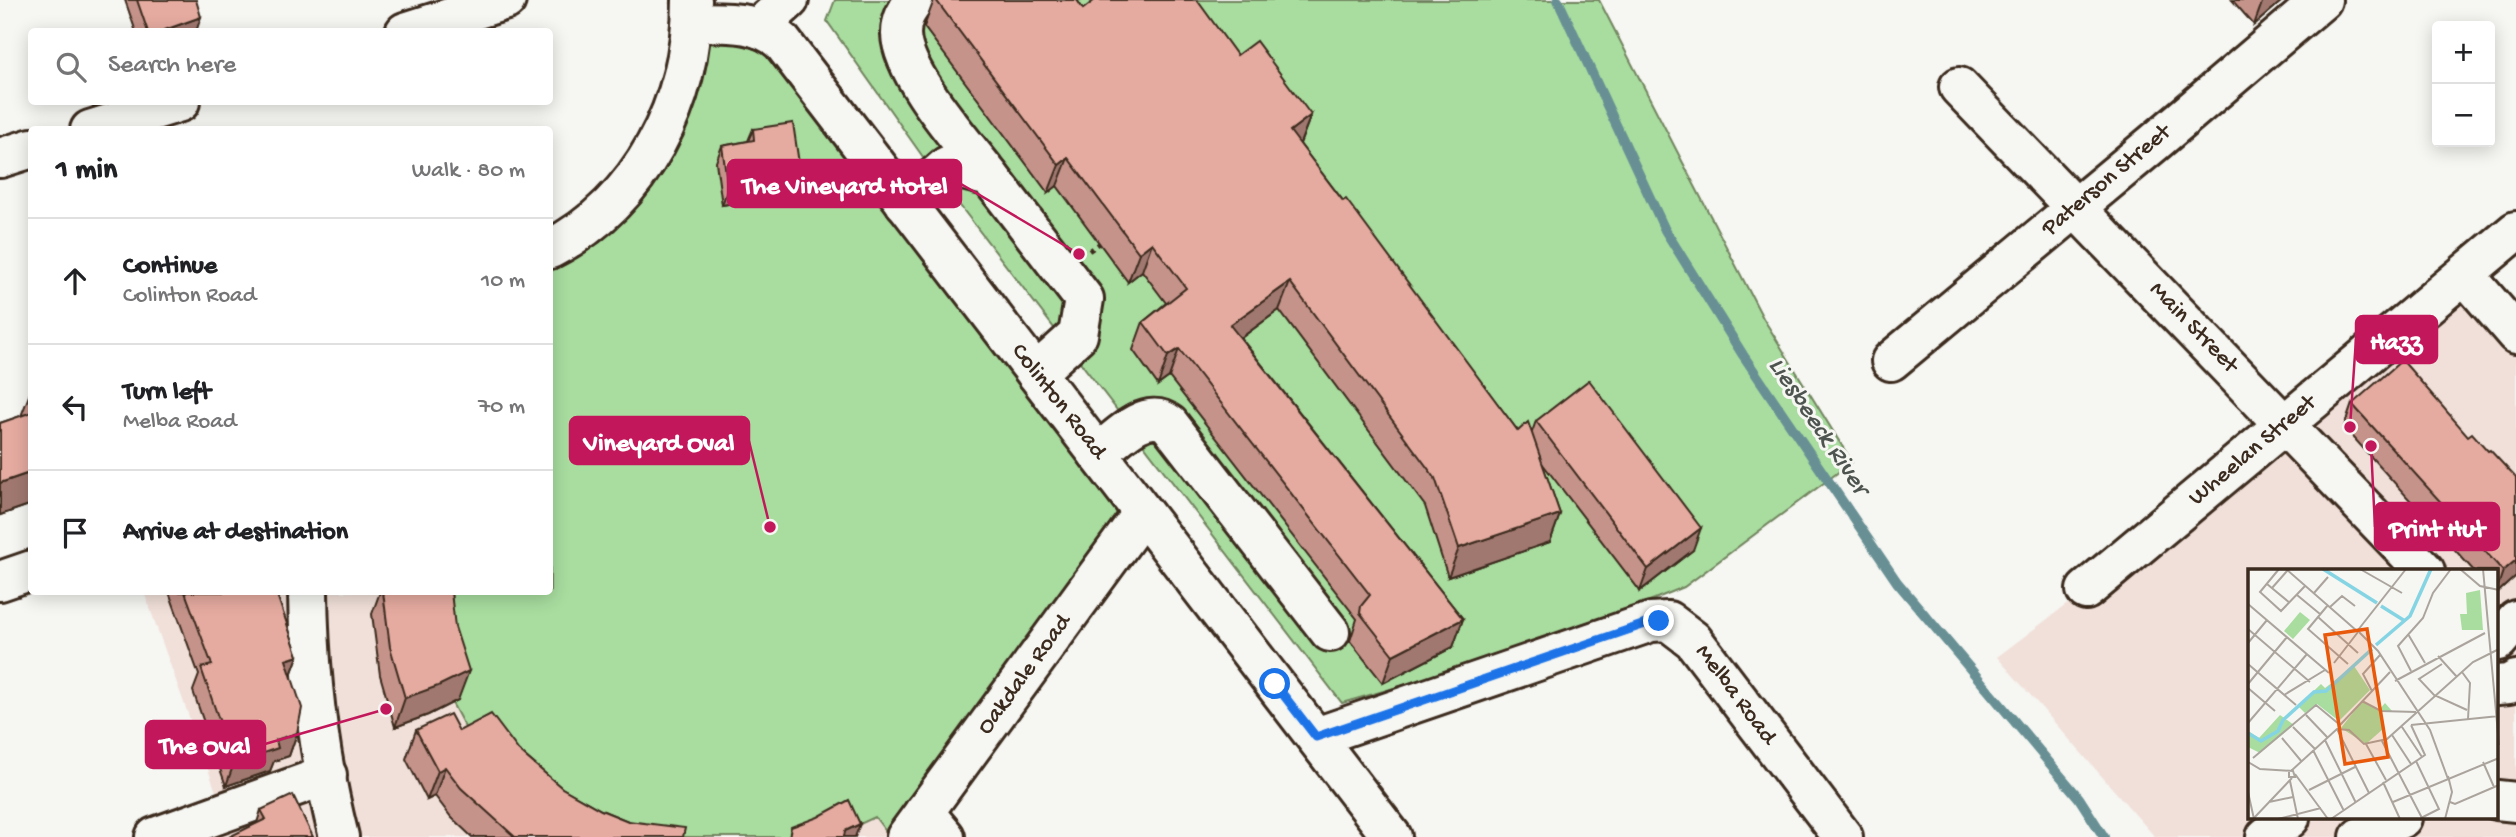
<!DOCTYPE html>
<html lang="en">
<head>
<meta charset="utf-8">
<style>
	:root { --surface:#fff; --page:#f2f2f2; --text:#202124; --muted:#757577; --line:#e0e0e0 }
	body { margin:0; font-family:"Gochi Hand",sans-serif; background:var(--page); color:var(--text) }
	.controls { position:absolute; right:21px; top:21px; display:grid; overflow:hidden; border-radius:7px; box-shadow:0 4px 18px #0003 }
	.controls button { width:63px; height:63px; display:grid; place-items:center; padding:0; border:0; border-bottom:2px solid var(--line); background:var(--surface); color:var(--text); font:35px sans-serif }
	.stop { position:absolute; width:21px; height:21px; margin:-16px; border:5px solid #1a73e8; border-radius:50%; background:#fff }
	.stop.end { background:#1a73e8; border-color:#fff; box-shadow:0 2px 7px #0008 }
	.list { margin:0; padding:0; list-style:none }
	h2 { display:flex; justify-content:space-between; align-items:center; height:91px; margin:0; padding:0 28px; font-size:30px }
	h2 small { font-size:23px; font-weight:400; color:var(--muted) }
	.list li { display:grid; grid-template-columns:46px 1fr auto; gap:21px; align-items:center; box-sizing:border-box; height:126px; padding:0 28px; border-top:2px solid var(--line) }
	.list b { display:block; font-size:26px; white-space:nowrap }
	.list p { margin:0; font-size:23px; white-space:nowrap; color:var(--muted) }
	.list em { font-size:23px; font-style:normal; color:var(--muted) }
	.icon { flex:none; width:38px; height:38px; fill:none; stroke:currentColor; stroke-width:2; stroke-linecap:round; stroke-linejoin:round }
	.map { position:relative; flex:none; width:2516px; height:837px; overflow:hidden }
	.search { position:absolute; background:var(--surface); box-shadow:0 4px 18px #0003; left:28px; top:28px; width:525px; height:77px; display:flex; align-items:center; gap:18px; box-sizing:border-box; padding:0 24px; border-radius:7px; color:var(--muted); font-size:26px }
	.panel { position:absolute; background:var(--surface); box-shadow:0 4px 18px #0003; left:28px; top:126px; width:525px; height:469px; border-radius:7px }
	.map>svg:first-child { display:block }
	.built { fill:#f1e0d9; fill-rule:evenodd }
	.green { fill:#a8dd9f; stroke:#72845e; stroke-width:2 }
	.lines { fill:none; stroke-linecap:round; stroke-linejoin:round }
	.stream { stroke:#679094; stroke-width:10 }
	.minor-casing { stroke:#3b2a1e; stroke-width:44 }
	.major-casing { stroke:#3b2a1e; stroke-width:44 }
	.path { stroke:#3b2a1e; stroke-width:4.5; stroke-dasharray:5 5; stroke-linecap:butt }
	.minor { stroke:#f6f6f2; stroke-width:38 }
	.major { stroke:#f6f6f2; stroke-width:38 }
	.wall { fill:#c5938a; stroke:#3b2a1e; stroke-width:2 }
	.shaded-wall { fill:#a07870; stroke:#3b2a1e; stroke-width:2 }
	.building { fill:#e5aba0; stroke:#3b2a1e; stroke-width:2 }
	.route { stroke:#1a73e8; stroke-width:9 }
	.labels { text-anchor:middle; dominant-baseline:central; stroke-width:6; stroke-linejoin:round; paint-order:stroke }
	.street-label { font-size:24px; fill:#3b2a1e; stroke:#f6f6f2 }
	.water-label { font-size:26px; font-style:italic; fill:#4e544f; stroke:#f6f6f2 }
	.inset-river { fill:none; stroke:#85d4e3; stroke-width:3.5 }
	.inset-road { fill:none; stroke:#aba49d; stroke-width:2 }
	.view { fill:#e8590c; fill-opacity:0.15; stroke:#e8590c; stroke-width:3.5 }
	.inset-edge { fill:none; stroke:#3b2a1e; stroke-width:3.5 }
	.leader { fill:none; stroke:#c2185b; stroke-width:2.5 }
	.callout-dot { fill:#c2185b; stroke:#f6f6f2; stroke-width:2.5 }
	.callout { fill:#c2185b; stroke:#c2185b; stroke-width:2.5 }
	.callout-label { font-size:26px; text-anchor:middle; font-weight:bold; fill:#fff }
</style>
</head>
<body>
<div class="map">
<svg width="2516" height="837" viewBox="0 0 2516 837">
	<rect width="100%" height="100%" fill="#f6f6f2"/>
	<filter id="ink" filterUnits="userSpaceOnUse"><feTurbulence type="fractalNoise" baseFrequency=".0143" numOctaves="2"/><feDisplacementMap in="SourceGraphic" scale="14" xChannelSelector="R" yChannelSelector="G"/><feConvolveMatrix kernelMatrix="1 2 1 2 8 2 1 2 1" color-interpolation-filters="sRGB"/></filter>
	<g filter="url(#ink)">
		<g class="built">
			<path d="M2465,275L2516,334V837H2155L1997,657L2086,590ZM2250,571H2497V818H2250Z"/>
			<polygon points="144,592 415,592 587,837 175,837 223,811"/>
			<polygon points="875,817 890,837 822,837 869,821"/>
		</g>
		<g class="green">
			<polygon points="835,0 1599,0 1763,318 1852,462 1684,587 1536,647 1342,703 928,164 827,21"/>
			<polygon points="750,24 1143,513 890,837 875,817 847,830 822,837 587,837 475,746 452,703 458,699 415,592 550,592 550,249 603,213 691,39"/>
		</g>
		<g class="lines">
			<polyline class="stream" points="1558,0 1665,230 1743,355 1897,582 2079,798 2104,837"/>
			<defs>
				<g id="minor">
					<path d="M915,0C906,11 901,20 901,34C902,75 964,143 990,177"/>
					<path d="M692,22C723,23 757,19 782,42L1392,837"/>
					<polyline points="758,28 789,0"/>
					<polyline points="405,32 506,0"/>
					<polyline points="1959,87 2425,571"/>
					<polyline points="90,130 180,102"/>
					<polyline points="0,158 32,148"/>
					<polyline points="905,203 947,166 990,177 1084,299 1078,335 1036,373"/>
					<polyline points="2465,275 2516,334"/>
					<polyline points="1891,361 2155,142 2322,0"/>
					<path d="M1098,454C1116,439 1146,406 1169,424L1330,632"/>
					<polyline points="0,581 32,570"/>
					<polyline points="2086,590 2516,231"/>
					<polyline points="2498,641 2516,620"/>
					<polyline points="2497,685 2509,684 2516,680"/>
					<polyline points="1316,737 1651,622 1668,621 1693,640 1843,837"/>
					<polyline points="2497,800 2516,802"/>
					<polyline points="924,812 945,837"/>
					<polyline points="155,837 327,775"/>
					<polyline points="906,837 1143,513"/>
					<polyline points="2266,837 2290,818"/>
					<polyline points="2360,837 2402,818"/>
				</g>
				<g id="major">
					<path d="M550,249C642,202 692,101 692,0"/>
					<path d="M308,592C309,673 319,758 339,837"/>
				</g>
			</defs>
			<use href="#minor" class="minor-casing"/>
			<use href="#major" class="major-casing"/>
			<polyline class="path" points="1089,251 1100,243"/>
			<use href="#minor" class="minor"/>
			<use href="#major" class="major"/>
		</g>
		<g class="wall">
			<polygon points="125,0 196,0 196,32 136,32"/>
			<polygon points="934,0 1077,0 1083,9 1237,55 1311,115 1300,144 1518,431 1532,432 1536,421 1693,550 1640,591 1542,463 1560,514 1550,542 1448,577 1425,506 1279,310 1241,338 1463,619 1453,647 1383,683 1350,641 1357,619 1169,377 1158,385 1133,350 1143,322 1166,303 1142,271 1128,282 1057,186 1048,193 924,27"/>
			<polygon points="2232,0 2283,0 2254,25"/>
			<polygon points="753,129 795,193 722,205 716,162 722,146 748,141"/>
			<polygon points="32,388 32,504 0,515 0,423 21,416"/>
			<polygon points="2352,404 2516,576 2497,593 2497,571 2474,571 2344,427"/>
			<polygon points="169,592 276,592 298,656 291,675 297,733 289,756 274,761 270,771 226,786 193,691 199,675"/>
			<polygon points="380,592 451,592 458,700 428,715 395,727 380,675 372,614"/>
			<polygon points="416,730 459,731 519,751 562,788 601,810 628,821 683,837 472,837 451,817 435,796 427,800 406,759"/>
			<polygon points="261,810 313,837 257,823"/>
		</g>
		<g class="shaded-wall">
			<polygon points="2263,0 2283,0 2254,25"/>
			<polygon points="201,17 196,32 159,32"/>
			<polygon points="1311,115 1300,143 1280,159 1290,131"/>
			<polygon points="1068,158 1057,186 1048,193 1059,165"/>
			<polygon points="801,177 795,193 722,205 728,188"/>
			<polygon points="1152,243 1142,271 1128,282 1139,253"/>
			<polygon points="1290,282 1279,310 1220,353 1230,325"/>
			<polygon points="1179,349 1169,377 1158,385 1168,356"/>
			<polygon points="32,472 32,504 0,515 0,483"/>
			<polygon points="1560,514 1550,542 1448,577 1459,548"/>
			<polygon points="1701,528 1693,550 1640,591 1648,569"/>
			<polygon points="2516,560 2516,576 2497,593 2497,589 2503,571"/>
			<polygon points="1463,619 1453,647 1383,683 1393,655"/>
			<polygon points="298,656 289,680 286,660"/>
			<polygon points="469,671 458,700 428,715 395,727 405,698"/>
			<polygon points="297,733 289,756 274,761 270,771 226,786 234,763 276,740"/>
			<polygon points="445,767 435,796 427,800 438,771"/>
			<polygon points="860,824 855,837 843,837 845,831"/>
		</g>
		<g class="building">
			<polygon points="137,0 196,0 201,17 159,32 148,32"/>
			<polygon points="936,0 1077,0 1083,9 1095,0 1197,0 1237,55 1256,41 1311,115 1290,131 1343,201 1346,199 1518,431 1528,422 1560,514 1459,548 1435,478 1290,282 1230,325 1463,619 1393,655 1360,613 1361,606 1370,595 1179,349 1168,356 1143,322 1186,288 1152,243 1139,253 1068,158 1059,165"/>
			<polygon points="793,123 801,177 728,188 722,146 754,140 753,129"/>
			<polygon points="2402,360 2468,436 2472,433 2488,451 2490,450 2516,478 2516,560 2503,571 2352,404"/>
			<polygon points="1589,380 1701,528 1648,569 1536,421"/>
			<polygon points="32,412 32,472 0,483 0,423"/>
			<polygon points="185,592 276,592 298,656 286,660 302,708 297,733 276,740 278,748 234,763 201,668 212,665"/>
			<polygon points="383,592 451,592 455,627 469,671 438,686 405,698 390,647"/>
			<polygon points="450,714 459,731 491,714 519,751 562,788 601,810 628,821 685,828 683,837 515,837 461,788 445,767 438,771 416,730"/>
			<polygon points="293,795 313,837 229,837 266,819 261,810"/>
			<polygon points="849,800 860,824 845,831 844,837 789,837 791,827 818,817"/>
		</g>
	</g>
	<g class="lines" filter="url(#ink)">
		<polyline class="route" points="1275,684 1316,737 1651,622 1659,621"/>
	</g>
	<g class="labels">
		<g class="street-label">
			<text transform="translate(2107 181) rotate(-40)">Paterson Street</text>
			<text transform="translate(2193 328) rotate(46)">Main Street</text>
			<text transform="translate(1058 402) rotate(52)">Colinton Road</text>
			<text transform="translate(2253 451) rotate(-40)">Wheelan Street</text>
			<text transform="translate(1025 675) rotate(-54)">Oakdale Road</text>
			<text transform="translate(1735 695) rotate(53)">Melba Road</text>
		</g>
		<g class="water-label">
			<text transform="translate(1817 427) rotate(56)">Liesbeeck River</text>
		</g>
	</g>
	<g transform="translate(2248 569)">
		<rect width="250" height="250" fill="#f6f6f2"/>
		<path d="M232,21L235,61H214L212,45H219L218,24ZM52,43L62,51L45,70L36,62ZM106,97L122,121L91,152L69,135L57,144L50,137L73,115L77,119ZM114,132L131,141L137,134L144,142L132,143L135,160L118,175L93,159ZM32,146L46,156L12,184L0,178V162L11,169Z" fill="#a8dd9f"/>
		<path class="inset-river" d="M75,0L129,34M133,37L157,52M128,76L162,47L183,0M0,164L13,172L30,162L35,151L66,123L78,122L124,80"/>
		<path class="inset-road" d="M31,0L12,23L33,42L57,17M38,0L109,62M112,0L154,24M212,0L232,17L251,21M235,0L251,176M19,15L42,34M24,19L39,2M66,24L80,8M49,26L72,45M0,35L81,104M80,36L60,60L100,95M82,38L94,27L107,37M70,48L110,84M0,60L62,113M110,61L158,0M111,63L130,82L182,161L200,210M160,65L177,94M0,74L19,51M190,87L209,108M86,94L110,63M0,95L48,136M194,95L171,110L186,126L219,141M163,102L150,77L175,49L185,24L203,0M214,103L222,114L220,150M147,112L237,64M0,115L39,68M0,119L27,142M124,122L115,105L132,86M36,126L77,101M114,132L133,142L168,143M58,146L79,168M0,154L59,85M92,156L142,103M163,156L251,147M45,158L67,180M154,158L174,188M89,160L121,224M144,166L163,195M34,169L54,193M77,171L108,234M134,172L174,249M118,175L138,211M65,181L96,242M5,189L68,136L92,156M168,192L191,240L173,249M0,193L12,200L45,202L47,208H41V203M235,193L246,218M43,202L89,160L101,161L116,175L139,170L225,93L251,80M47,205L80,250M42,212L50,250M135,213L152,250M61,221L107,198M0,223L6,250M21,233L45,228M145,233L251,189M202,233L207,235L251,216M5,250L44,209M30,250L73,239M83,250L177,186L163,156M197,250L204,223L200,207"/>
		<path class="view" d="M119,60L140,188L97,195L77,66Z"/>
		<rect width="250" height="250" class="inset-edge"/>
	</g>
	<path class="leader" d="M1079 254L961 184M2350 427L2356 339M770 527L749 441M2371 446L2375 527M386 709L265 744"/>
	<g class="callout-dot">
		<circle cx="1079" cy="254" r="7"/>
		<circle cx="2350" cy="427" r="7"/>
		<circle cx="770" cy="527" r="7"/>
		<circle cx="2371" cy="446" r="7"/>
		<circle cx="386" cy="709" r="7"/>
	</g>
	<g class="callout">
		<rect x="728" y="160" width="233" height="47" rx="7"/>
		<rect x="2356" y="316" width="81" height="47" rx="7"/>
		<rect x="570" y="417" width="179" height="47" rx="7"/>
		<rect x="2375" y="503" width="124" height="47" rx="7"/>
		<rect x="146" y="721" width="119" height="47" rx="7"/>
	</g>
	<g class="callout-label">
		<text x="845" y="193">The Vineyard Hotel</text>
		<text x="2396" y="349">Hazz</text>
		<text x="659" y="450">Vineyard Oval</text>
		<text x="2437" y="536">Print Hut</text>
		<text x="205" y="753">The Oval</text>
	</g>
</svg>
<div class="controls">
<button>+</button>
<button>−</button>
</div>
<div class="stop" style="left:1275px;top:684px"></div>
<div class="stop end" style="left:1659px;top:621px"></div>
<div class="search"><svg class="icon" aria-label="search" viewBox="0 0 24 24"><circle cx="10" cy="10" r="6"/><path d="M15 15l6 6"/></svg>Search here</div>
<section class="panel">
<h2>1 min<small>Walk · 80 m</small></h2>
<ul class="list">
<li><svg class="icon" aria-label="ahead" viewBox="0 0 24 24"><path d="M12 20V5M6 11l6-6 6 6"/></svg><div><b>Continue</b><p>Colinton Road</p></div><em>10 m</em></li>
<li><svg class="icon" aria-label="left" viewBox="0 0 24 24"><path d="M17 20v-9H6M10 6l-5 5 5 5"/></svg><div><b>Turn left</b><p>Melba Road</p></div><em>70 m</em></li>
<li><svg class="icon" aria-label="arrive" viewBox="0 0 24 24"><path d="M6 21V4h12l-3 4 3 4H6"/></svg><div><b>Arrive at destination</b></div></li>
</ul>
</section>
</div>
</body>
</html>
